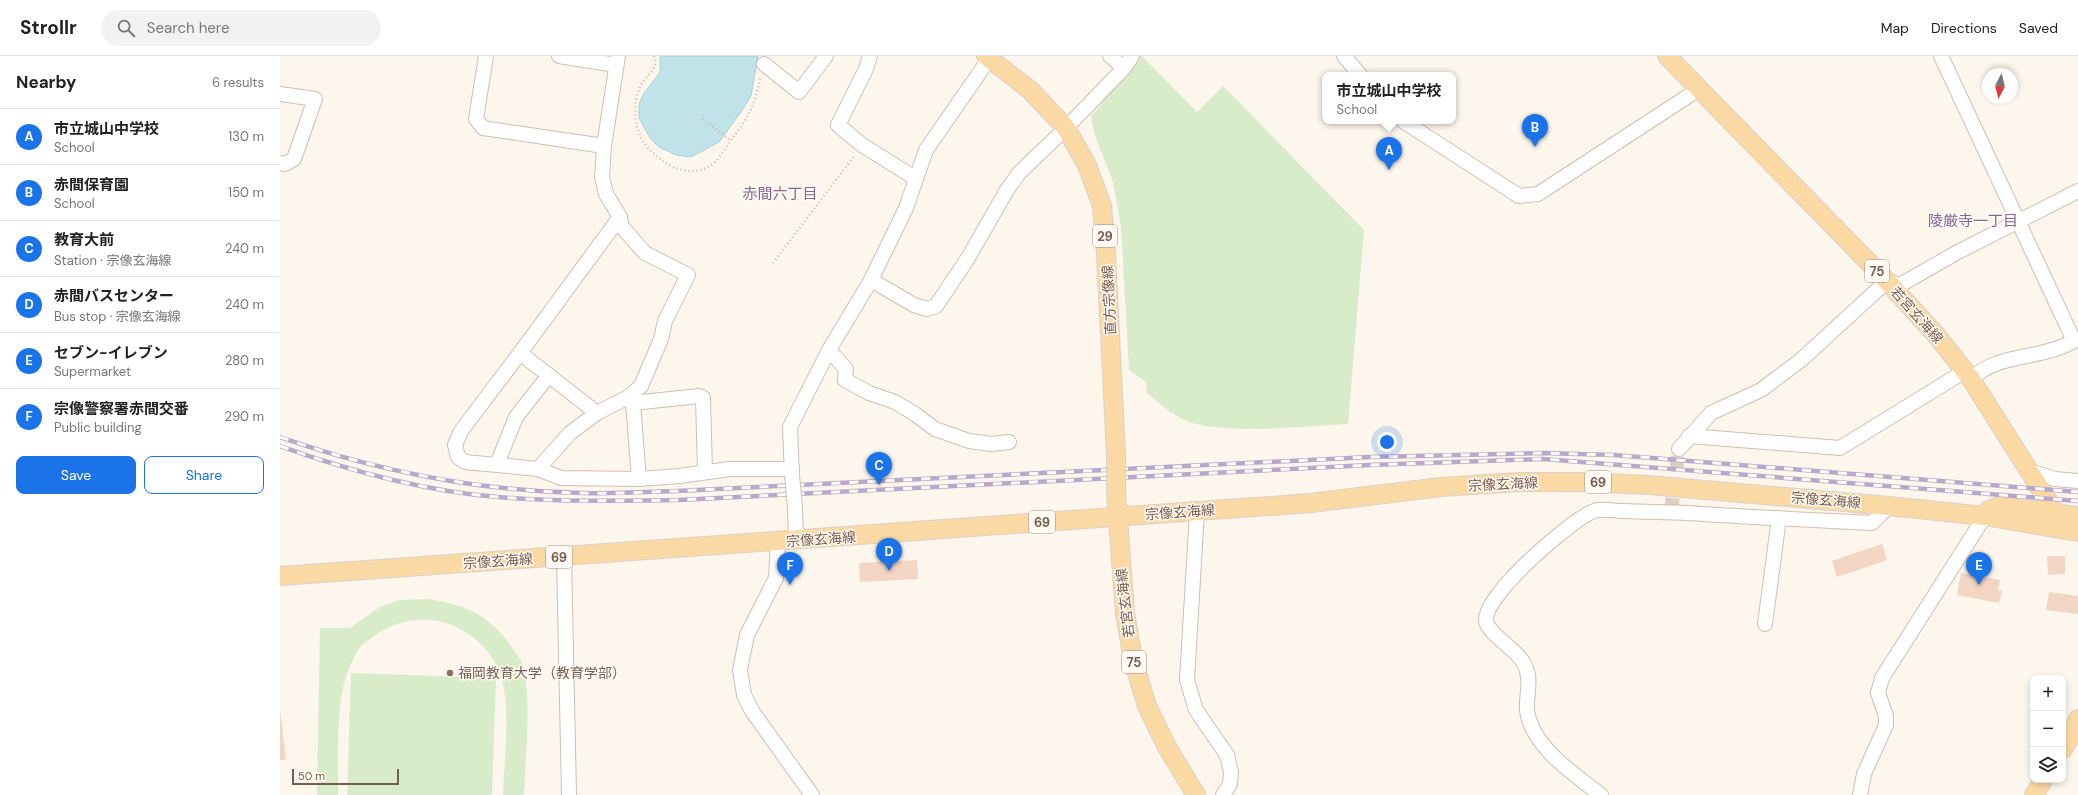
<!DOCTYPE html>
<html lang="en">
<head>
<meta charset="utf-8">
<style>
	:root { --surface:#fff; --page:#f2f2f2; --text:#222; --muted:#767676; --line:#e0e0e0; --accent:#1a73e8 }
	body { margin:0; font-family:"DM Sans","Noto Sans JP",sans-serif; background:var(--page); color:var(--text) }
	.controls { position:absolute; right:12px; bottom:12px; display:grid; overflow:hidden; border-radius:8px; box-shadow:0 2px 6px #0003 }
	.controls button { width:36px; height:36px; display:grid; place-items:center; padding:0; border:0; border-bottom:1px solid var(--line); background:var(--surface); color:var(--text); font:20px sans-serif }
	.compass { position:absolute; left:1702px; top:12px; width:36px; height:36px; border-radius:50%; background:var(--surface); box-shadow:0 2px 6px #0003; rotate:187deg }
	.scale { position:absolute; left:12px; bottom:10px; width:107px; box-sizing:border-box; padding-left:4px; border:2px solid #7a5c4d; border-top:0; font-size:11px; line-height:14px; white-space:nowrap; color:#7a5c4d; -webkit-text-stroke:3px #fffaf3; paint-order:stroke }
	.you { position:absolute; left:1107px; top:386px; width:14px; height:14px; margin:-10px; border:3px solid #fff; border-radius:50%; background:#1a73e8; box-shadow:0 0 0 6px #1a73e833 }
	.badge { display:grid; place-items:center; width:26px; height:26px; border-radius:50%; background:var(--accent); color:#fff; font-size:13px; font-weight:700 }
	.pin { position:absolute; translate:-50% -33px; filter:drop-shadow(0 1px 2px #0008) }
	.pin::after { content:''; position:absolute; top:21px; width:14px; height:12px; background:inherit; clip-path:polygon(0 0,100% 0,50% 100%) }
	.popup { position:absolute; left:1042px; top:16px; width:134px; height:52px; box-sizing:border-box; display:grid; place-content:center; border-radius:8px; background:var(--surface); filter:drop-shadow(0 1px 3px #0005); font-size:13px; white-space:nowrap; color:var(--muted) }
	.popup b { font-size:15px; color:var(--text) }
	.popup::after { content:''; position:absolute; left:50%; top:100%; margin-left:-8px; border:8px solid transparent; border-top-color:var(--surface) }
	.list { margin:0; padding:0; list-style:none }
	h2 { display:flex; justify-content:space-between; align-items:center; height:52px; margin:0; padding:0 16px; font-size:17px }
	h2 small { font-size:13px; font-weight:400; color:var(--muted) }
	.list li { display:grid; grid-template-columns:26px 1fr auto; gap:12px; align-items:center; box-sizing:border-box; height:56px; padding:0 16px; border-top:1px solid var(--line) }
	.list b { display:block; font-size:15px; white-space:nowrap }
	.list p { margin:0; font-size:13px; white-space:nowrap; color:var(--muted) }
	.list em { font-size:13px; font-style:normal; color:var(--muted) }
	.actions { display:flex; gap:8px; padding:12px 16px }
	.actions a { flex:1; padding:9px 0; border:1px solid var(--accent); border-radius:8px; text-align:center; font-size:14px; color:var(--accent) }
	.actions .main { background:var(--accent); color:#fff }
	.icon { flex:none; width:22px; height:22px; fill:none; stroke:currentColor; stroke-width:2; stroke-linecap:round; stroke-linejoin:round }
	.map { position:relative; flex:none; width:1798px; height:739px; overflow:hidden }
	header { display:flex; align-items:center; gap:24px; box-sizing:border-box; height:56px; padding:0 20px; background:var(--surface); border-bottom:1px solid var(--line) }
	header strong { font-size:19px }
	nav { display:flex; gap:22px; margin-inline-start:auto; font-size:14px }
	.search { width:280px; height:36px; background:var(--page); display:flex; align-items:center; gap:10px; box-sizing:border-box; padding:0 14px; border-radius:22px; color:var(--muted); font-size:15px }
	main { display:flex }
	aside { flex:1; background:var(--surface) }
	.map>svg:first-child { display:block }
	.green { fill:#d8ecc9 }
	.water { fill:#bfe3e8; stroke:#a5d3da }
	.building { fill:#f3d5c3 }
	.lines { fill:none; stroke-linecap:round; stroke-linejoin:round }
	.minor-tunnel { stroke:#dcd0c4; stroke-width:14; stroke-dasharray:14 7; stroke-linecap:butt }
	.minor-casing { stroke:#d1beb0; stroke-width:16 }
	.major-casing { stroke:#dad1cd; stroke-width:20 }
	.path { stroke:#d9b8a5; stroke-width:2.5; stroke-dasharray:1 3; stroke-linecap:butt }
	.minor { stroke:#fff; stroke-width:14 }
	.major { stroke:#fbd9a5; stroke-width:18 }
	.rail-casing { stroke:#b9a8c9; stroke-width:4.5 }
	.rail { stroke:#fffaf3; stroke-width:3; stroke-dasharray:9; stroke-linecap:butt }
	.minor-bridge-casing { stroke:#d1beb0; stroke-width:16; stroke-linecap:butt }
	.major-bridge-casing { stroke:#dad1cd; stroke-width:20; stroke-linecap:butt }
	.minor-bridge { stroke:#fff; stroke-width:14 }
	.major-bridge { stroke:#fbd9a5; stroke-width:18 }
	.education-dot { fill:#8d6e63; stroke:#fffaf3; stroke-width:1.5 }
	.labels { text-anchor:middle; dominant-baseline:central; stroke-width:3; stroke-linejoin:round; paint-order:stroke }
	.shield { fill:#fffaf3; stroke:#a28b7f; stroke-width:1 }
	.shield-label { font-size:13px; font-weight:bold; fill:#7a5c4d }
	.street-label { font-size:14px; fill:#7a5c4d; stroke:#fffaf3 }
	.education-label { font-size:14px; fill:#785e54; stroke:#fffaf3; text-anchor:start }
	.neighbourhood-label { font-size:15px; fill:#846695; stroke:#fffaf3 }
</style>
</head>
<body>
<header>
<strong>Strollr</strong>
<div class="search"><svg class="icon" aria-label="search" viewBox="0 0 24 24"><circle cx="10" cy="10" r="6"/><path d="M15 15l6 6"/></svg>Search here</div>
<nav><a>Map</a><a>Directions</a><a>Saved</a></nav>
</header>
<main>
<aside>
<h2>Nearby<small>6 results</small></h2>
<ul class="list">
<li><span class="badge">A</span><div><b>市立城山中学校</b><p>School</p></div><em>130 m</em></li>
<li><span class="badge">B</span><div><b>赤間保育園</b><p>School</p></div><em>150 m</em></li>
<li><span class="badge">C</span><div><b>教育大前</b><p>Station · 宗像玄海線</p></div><em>240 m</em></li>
<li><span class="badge">D</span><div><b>赤間バスセンター</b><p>Bus stop · 宗像玄海線</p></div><em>240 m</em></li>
<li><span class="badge">E</span><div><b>セブン-イレブン</b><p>Supermarket</p></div><em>280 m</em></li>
<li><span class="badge">F</span><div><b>宗像警察署赤間交番</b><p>Public building</p></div><em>290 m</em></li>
</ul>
<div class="actions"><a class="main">Save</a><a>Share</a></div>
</aside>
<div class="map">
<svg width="1798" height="739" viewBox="0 0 1798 739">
	<rect width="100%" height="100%" fill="#fdf6ec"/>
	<g class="green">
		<path d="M859,0H862L917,56L943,30L1084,174L1068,368C1023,370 959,378 916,368C898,364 881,349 867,337L866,326L849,314L841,170L833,126L815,80L811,61Z"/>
		<path d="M149,543C186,549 209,559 231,590C234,595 239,600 241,605C253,632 245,707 244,739H223C224,703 233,642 217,610C193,564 136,549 94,580C90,583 85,586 82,589C76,595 72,606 69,613C55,643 59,705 58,739H37L40,572H70L100,551L120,544Z"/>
		<polygon points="71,617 216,622 212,739 67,739"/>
	</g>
	<polygon class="water" points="380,0 478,0 471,40 461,56 439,86 411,101 396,99 379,91 370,82 359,62 359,48 363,39 380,16"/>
	<g class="building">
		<polygon points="1602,488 1607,504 1557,521 1552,505"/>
		<polygon points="1767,500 1785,500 1785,518 1768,519"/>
		<polygon points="637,504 638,523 580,526 579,507"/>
		<polygon points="1681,517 1720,524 1718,534 1722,535 1719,547 1677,539"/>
		<polygon points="1769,536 1798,540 1798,558 1766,554"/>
		<polygon points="0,653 6,704 0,704"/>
	</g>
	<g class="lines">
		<polyline class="minor-tunnel" points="1391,456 1399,393"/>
		<defs>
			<g id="minor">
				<polyline points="206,0 196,63 203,72 324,90"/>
				<polyline points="279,0 336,9"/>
				<polyline points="590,0 586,13 558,69 582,89 635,122"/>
				<polyline points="830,0 844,12"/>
				<polyline points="1064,0 1080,19"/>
				<polyline points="1661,0 1794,285"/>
				<polyline points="484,8 519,36 546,0"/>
				<polyline points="0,38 35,43 14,103 5,108 0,107"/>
				<polyline points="1123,65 1239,140 1258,138 1419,33"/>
				<polyline points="591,224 634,249 647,253 656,250 688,202 727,134 739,117 786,72 844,12 852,0"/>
				<polyline points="549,294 566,313 565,324 589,337 615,346 635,358 655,373 689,385 711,388 729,386"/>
				<polyline points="240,297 181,375 175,389 178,401 185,406 258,413 281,422 359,423 399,420 450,413 512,413"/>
				<path d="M1691,323C1715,301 1742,303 1772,294C1781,292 1790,287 1798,283"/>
				<polyline points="350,340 353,347 359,423"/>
				<polyline points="353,347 419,340 423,342 425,416"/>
				<polyline points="317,357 240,297 340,161"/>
				<polyline points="1409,380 1560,392 1685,315"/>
				<polyline points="1399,393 1431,357 1481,334 1521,304 1607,225 1620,229 1676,197 1798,135"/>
				<polyline points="217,408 236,361 269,319"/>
				<polyline points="258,413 290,377 317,357 350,340 361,330 381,283 385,265 408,219 365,197 342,171 340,161 326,138 322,121 324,90 338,0"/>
				<polyline points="1750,415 1775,423 1798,425"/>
				<polyline points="512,419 510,371 549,294 591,224 626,152 646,94 709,3"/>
				<polyline points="515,452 516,485"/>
				<polyline points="917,455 907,624 916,654 947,699 951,716 950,728 943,739"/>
				<polyline points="498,486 496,522 467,579 460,614 464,639 472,655 532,739"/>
				<polyline points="284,501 289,739"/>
				<polyline points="1485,568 1499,462"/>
				<path d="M1321,739C1295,719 1251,690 1247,654C1246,637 1253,622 1243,606C1236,593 1208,578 1206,565C1204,553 1227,527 1235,519C1248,505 1301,456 1318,454C1326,453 1336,455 1344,455C1365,456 1386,456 1407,457C1469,461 1530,464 1592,467L1609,450"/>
				<polyline points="1580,739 1584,718 1606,669 1606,660 1598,637 1602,622 1705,460"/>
			</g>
			<g id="major">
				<polyline points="706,0 750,34 786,72 807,109 822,150 826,198 836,399"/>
				<polyline points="1387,0 1607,225 1657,280 1691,323 1775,456"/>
				<polyline points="836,436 845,557 853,604 867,650 887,691 916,739"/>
				<polyline points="1705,460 1709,454 1720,450 1798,460"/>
				<polyline points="0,520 1031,447 1161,431 1240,426 1302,426 1368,429 1609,450 1705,460 1798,476"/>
				<polyline points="1783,693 1792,678 1798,663"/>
				<polyline points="1754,739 1763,724"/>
			</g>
		</defs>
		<use href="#minor" class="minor-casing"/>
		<use href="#major" class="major-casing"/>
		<g class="path">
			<path d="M374,0C380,14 364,20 360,31C354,46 353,65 360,79C364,90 375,99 384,106C399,116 420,120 435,106C441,100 446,91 451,84C468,61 475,51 480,21"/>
			<polyline points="423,63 451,85"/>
			<polyline points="493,207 575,99"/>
		</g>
		<use href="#minor" class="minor"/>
		<use href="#major" class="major"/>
		<defs>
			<g id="rail">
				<path d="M0,381C97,415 200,435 303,437C334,438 366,436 397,435L1090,401L1263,397L1334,399L1798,436"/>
				<path d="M0,390C70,415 144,435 218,441C278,446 338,445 398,444L1090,409L1263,403L1798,445"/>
			</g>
		</defs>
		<use href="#rail" class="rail-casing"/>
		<use href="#rail" class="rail"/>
		<defs>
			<polyline id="minor-bridge" points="512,419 515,452"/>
			<polyline id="major-bridge" points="836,436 836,399"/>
		</defs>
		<use href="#minor-bridge" class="minor-bridge-casing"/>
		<use href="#major-bridge" class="major-bridge-casing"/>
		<use href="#minor-bridge" class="minor-bridge"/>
		<use href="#major-bridge" class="major-bridge"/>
	</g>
	<circle class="education-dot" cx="170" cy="617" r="4"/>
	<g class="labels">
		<g class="shield">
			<rect x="813" y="169" width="24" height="22" rx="3"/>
			<rect x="1585" y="204" width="24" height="22" rx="3"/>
			<rect x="1305" y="415" width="26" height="22" rx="3"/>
			<rect x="749" y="455" width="26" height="22" rx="3"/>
			<rect x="266" y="490" width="26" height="22" rx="3"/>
			<rect x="842" y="595" width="24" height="22" rx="3"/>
		</g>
		<g class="shield-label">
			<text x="825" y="180">29</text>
			<text x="1597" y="215">75</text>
			<text x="1318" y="426">69</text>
			<text x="762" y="466">69</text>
			<text x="279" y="501">69</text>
			<text x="854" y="606">75</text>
		</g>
		<g class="street-label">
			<text transform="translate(829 244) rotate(-93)">直方宗像線</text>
			<text transform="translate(1637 259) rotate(48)">若宮玄海線</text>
			<text transform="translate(1223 428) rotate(-3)">宗像玄海線</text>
			<text transform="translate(1546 444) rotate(5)">宗像玄海線</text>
			<text transform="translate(900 456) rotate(-4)">宗像玄海線</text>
			<text transform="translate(541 483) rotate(-4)">宗像玄海線</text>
			<text transform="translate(218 505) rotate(-4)">宗像玄海線</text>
			<text transform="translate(845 547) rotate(-97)">若宮玄海線</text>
		</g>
		<g class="education-label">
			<text x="178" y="617">福岡教育大学（教育学部）</text>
		</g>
		<g class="neighbourhood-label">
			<text x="500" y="138">赤間六丁目</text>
			<text x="1693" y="165">陵厳寺一丁目</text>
		</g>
	</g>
</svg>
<div class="controls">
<button>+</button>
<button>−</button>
<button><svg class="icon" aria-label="layers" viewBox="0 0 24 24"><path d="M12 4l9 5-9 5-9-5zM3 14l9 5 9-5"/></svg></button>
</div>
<svg class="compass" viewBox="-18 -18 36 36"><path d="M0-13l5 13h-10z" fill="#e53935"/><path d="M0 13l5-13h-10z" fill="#767676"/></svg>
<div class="scale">50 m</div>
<div class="you"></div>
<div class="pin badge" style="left:1109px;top:114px">A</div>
<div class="popup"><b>市立城山中学校</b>School</div>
<div class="pin badge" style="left:1255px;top:91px">B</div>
<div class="pin badge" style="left:599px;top:429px">C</div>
<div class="pin badge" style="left:609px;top:515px">D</div>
<div class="pin badge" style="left:1699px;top:529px">E</div>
<div class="pin badge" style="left:510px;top:529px">F</div>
</div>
</main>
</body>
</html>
